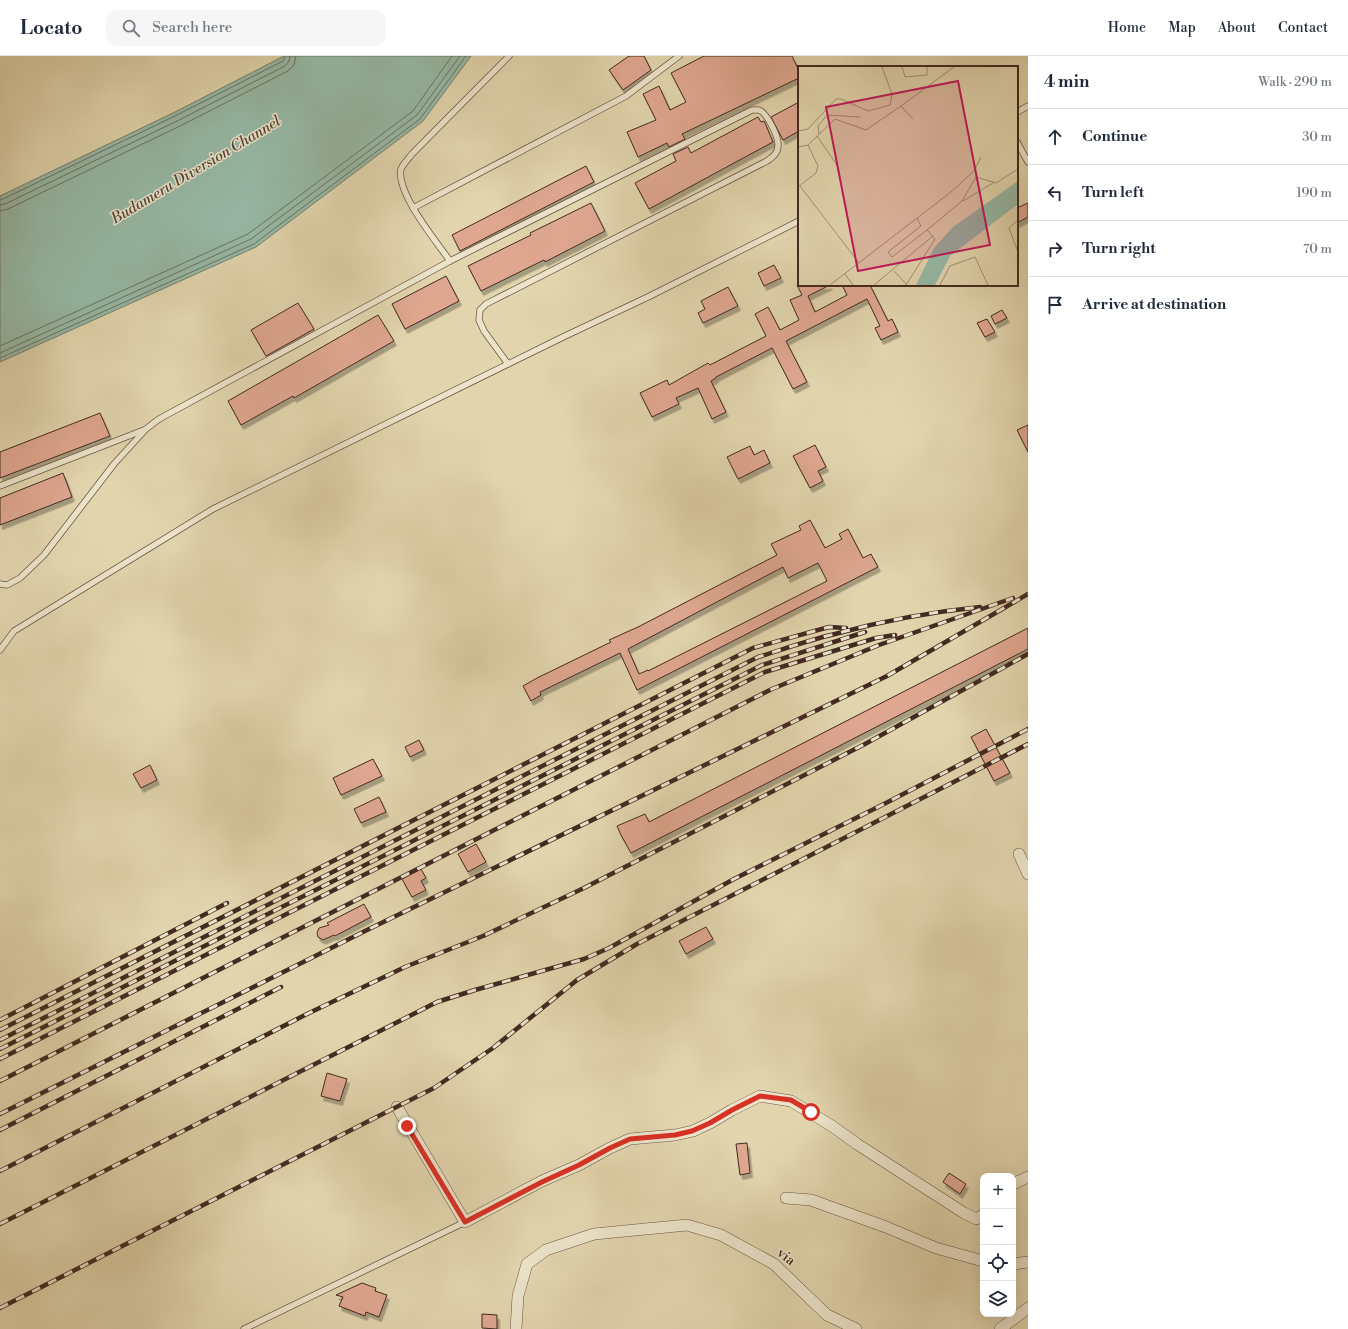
<!DOCTYPE html>
<html lang="en">
<head>
<meta charset="utf-8">
<style>
	:root { --surface:#fff; --page:#f6f6f7; --text:#1f2937; --muted:#747a83; --line:#e0e1e3 }
	body { margin:0; font-family:"Libre Bodoni",serif; background:var(--page); color:var(--text) }
	.controls { position:absolute; right:12px; bottom:12px; display:grid; overflow:hidden; border-radius:8px; box-shadow:0 4px 16px #0002 }
	.controls button { width:36px; height:36px; display:grid; place-items:center; padding:0; border:0; border-bottom:1px solid var(--line); background:var(--surface); color:var(--text); font:20px sans-serif }
	.stop { position:absolute; width:12px; height:12px; margin:-9px; border:3px solid #d93025; border-radius:50%; background:#fff }
	.stop.end { background:#d93025; border-color:#fff; box-shadow:0 1px 4px #0008 }
	.list { margin:0; padding:0; list-style:none }
	h2 { display:flex; justify-content:space-between; align-items:center; height:52px; margin:0; padding:0 16px; font-size:17px }
	h2 small { font-size:13px; font-weight:400; color:var(--muted) }
	.list li { display:grid; grid-template-columns:26px 1fr auto; gap:12px; align-items:center; box-sizing:border-box; height:56px; padding:0 16px; border-top:1px solid var(--line) }
	.list b { display:block; font-size:15px; white-space:nowrap }
	.list em { font-size:13px; font-style:normal; color:var(--muted) }
	.icon { flex:none; width:22px; height:22px; fill:none; stroke:currentColor; stroke-width:2; stroke-linecap:round; stroke-linejoin:round }
	.map { position:relative; flex:none; width:1028px; height:1273px; overflow:hidden }
	header { display:flex; align-items:center; gap:24px; box-sizing:border-box; height:56px; padding:0 20px; background:var(--surface); border-bottom:1px solid var(--line) }
	header strong { font-size:19px }
	nav { display:flex; gap:22px; margin-inline-start:auto; font-size:14px }
	.search { width:280px; height:36px; background:var(--page); display:flex; align-items:center; gap:10px; box-sizing:border-box; padding:0 14px; border-radius:12px; color:var(--muted); font-size:15px }
	main { display:flex }
	aside { flex:1; background:var(--surface) }
	.map>svg:first-child { display:block }
	.water { fill:#96b9a6; stroke:#758070 }
	.lines { fill:none; stroke-linecap:round; stroke-linejoin:round }
	.shore { stroke:#6c7263; stroke-width:1 }
	.building { fill:#dfa790; stroke:#432a20; fill-rule:evenodd; filter:url(#shadow) }
	.lane-casing { stroke:#6b5544; stroke-width:7 }
	.street-casing { stroke:#6b5544; stroke-width:12 }
	.lane { stroke:#ece4ca; stroke-width:5.5 }
	.street { stroke:#ece4ca; stroke-width:11 }
	.rail-casing { stroke:#432a20; stroke-width:4.5 }
	.rail { stroke:#ece4ca; stroke-width:3; stroke-dasharray:9; stroke-linecap:butt }
	.route { stroke:#d93025; stroke-width:5 }
	.labels { text-anchor:middle; dominant-baseline:central; stroke-width:3; stroke-linejoin:round; paint-order:stroke }
	.street-label { font-size:14px; fill:#432a20; stroke:#ece4ca }
	.water-label { font-size:15px; font-style:italic; fill:#54473b; stroke:#ece4ca }
	.inset-road { fill:none; stroke:#a29175; stroke-width:1 }
	.view { fill:#c2185b; fill-opacity:0.15; stroke:#c2185b; stroke-width:2 }
	.inset-edge { fill:none; stroke:#432a20; stroke-width:2 }
</style>
</head>
<body>
<header>
<strong>Locato</strong>
<div class="search"><svg class="icon" aria-label="search" viewBox="0 0 24 24"><circle cx="10" cy="10" r="6"/><path d="M15 15l6 6"/></svg>Search here</div>
<nav><a>Home</a><a>Map</a><a>About</a><a>Contact</a></nav>
</header>
<main>
<div class="map">
<svg width="1028" height="1273" viewBox="0 0 1028 1273">
	<defs>
		<filter id="shadow"><feDropShadow dx="2.5" dy="4.5" stdDeviation="0" flood-color="#0004"/></filter>
	</defs>
	<rect width="100%" height="100%" fill="#e2d5ae"/>
	<filter id="stains"><feTurbulence type="fractalNoise" baseFrequency=".005" numOctaves="4"/><feColorMatrix values="0 0 0 0 .2 0 0 0 0 .09 0 0 0 0 .02 0 0 0 .5 -.17"/></filter>
	<radialGradient id="worn" r=".72"><stop offset=".6" stop-color="#630" stop-opacity="0"/><stop offset="1" stop-color="#630" stop-opacity=".3"/></radialGradient>
	<polygon class="water" points="284,0 471,0 423,65 256,191 0,306 0,140 175,56"/>
	<g class="lines">
		<g class="shore">
			<polyline points="0,144 3,143 177,59 283,5 285,0"/>
			<polyline points="0,149 5,148 179,64 285,10 289,5 290,0"/>
			<polyline points="0,155 8,153 182,69 288,15 294,9 296,0"/>
			<polyline points="0,290 248,178 413,55 452,0"/>
			<polyline points="0,297 251,183 417,59 460,0"/>
			<polyline points="0,302 254,188 420,63 466,0"/>
		</g>
	</g>
	<g class="building">
		<polygon points="629,0 644,0 651,14 623,34 609,14"/>
		<polygon points="704,0 792,0 799,15 799,22 682,78 685,83 669,91 667,87 638,101 627,76 656,64 643,38 659,30 670,54 686,46 671,17"/>
		<polygon points="799,46 799,75 783,84 771,61"/>
		<polygon points="758,61 761,66 764,65 765,67 773,86 649,153 635,127 676,105 673,98 688,91 691,97"/>
		<polygon points="586,110 594,126 460,195 452,179"/>
		<polygon points="591,147 605,175 545,206 544,204 481,235 468,210 531,179 530,177"/>
		<polygon points="1028,147 1028,161 1017,167 1017,152"/>
		<polygon points="774,209 781,222 764,230 758,217"/>
		<polygon points="446,220 459,245 405,273 392,248"/>
		<polygon points="797,229 830,229 808,240 815,256 847,239 842,229 870,229 888,265 892,263 898,276 881,284 875,272 880,270 867,243 786,285 807,326 793,333 772,292 716,321 716,322 711,325 726,356 712,363 698,332 676,342 679,348 652,361 640,337 667,324 669,329 708,307 710,309 766,280 755,258 768,251 780,274 799,264 790,244 802,239"/>
		<polygon points="728,231 738,250 703,267 698,257 705,253 701,245"/>
		<polygon points="298,247 314,273 266,300 251,274"/>
		<polygon points="1002,254 1007,262 995,268 991,260"/>
		<polygon points="378,259 394,285 294,342 293,340 241,369 228,345"/>
		<polygon points="987,263 995,276 985,281 977,267"/>
		<polygon points="100,357 110,380 0,422 0,396"/>
		<polygon points="1028,369 1028,396 1017,374"/>
		<polygon points="815,389 826,411 818,415 823,425 810,432 793,400"/>
		<polygon points="750,390 754,399 764,394 770,407 738,423 727,401"/>
		<polygon points="63,417 72,441 0,469 0,442"/>
		<path d="M810,464L825,492L842,483L839,478L848,473L863,502L871,498L878,511L637,634L620,597L540,636L541,639L531,645L523,630L537,622L611,586L609,584L638,571L777,499L771,488L801,474L799,470ZM818,507L827,525L648,615V614L639,618L628,593L783,511L788,522Z"/>
		<polygon points="1028,572 1028,593 631,797 621,779 617,770 645,758 649,766"/>
		<polygon points="986,673 1010,717 994,725 971,681"/>
		<polygon points="419,684 424,694 410,701 405,691"/>
		<polygon points="373,703 382,720 341,739 333,722"/>
		<polygon points="150,709 157,724 141,732 133,718"/>
		<polygon points="379,741 386,756 361,767 354,753"/>
		<polygon points="476,788 486,806 468,816 458,798"/>
		<polygon points="421,813 426,822 421,825 426,834 412,841 402,823"/>
		<polygon points="364,848 371,861 335,880 334,879 323,884 318,881 317,877 319,872 329,869 327,867"/>
		<polygon points="706,871 713,883 686,898 679,885"/>
		<polygon points="327,1017 347,1023 340,1045 321,1040"/>
		<polygon points="747,1087 750,1117 740,1119 736,1088"/>
		<polygon points="949,1117 966,1128 960,1138 943,1126"/>
		<polygon points="362,1227 376,1232 375,1235 387,1239 379,1261 366,1256 365,1260 339,1250 343,1241 336,1239"/>
		<polygon points="482,1258 497,1259 497,1273 482,1272"/>
	</g>
	<g class="lines">
		<defs>
			<g id="lane">
				<polyline points="1017,56 1028,50"/>
				<polyline points="1017,86 1028,106"/>
				<polyline points="413,152 626,40 679,0"/>
				<path d="M508,308L484,275L479,264L480,254L486,248L767,105C773,101 778,97 778,90C779,81 767,57 759,54C757,54 754,54 752,54L450,205C436,185 396,137 401,113C403,108 409,102 412,98L509,0"/>
				<polyline points="0,430 144,374"/>
				<polyline points="0,528 7,529 20,522 44,499 114,408 146,373 159,363 450,205"/>
				<polyline points="0,594 14,575 213,453 563,281 650,240 799,165"/>
				<polyline points="244,1273 465,1166"/>
			</g>
			<g id="street">
				<polyline points="1019,798 1028,818"/>
				<polyline points="397,1051 465,1166 542,1125 579,1109 610,1092 630,1083 675,1079 693,1075 710,1067 732,1054 760,1040 791,1045 832,1070 857,1088 964,1157 976,1163 983,1159"/>
				<polyline points="1013,1128 1028,1121"/>
				<polyline points="786,1142 811,1144 886,1171 936,1192 983,1205"/>
				<polyline points="1013,1208 1028,1206"/>
				<polyline points="516,1273 518,1240 527,1208 546,1194 594,1178 687,1169 721,1179 774,1208 827,1259 856,1273"/>
				<polyline points="1000,1273 1028,1252"/>
			</g>
		</defs>
		<use href="#lane" class="lane-casing"/>
		<use href="#street" class="street-casing"/>
		<use href="#lane" class="lane"/>
		<use href="#street" class="street"/>
		<defs>
			<g id="rail">
				<polyline points="0,964 227,847"/>
				<polyline points="0,974 753,592 829,571 846,572"/>
				<path d="M0,984L758,601C784,593 809,584 835,578C882,565 931,556 980,551"/>
				<polyline points="0,993 762,609 865,576"/>
				<polyline points="0,1003 765,616 876,582 895,579"/>
				<polyline points="0,1025 772,633 879,589 1013,542"/>
				<polyline points="0,1058 367,874 887,620 1028,538"/>
				<polyline points="0,1074 281,931"/>
				<polyline points="0,1115 307,958 405,911 483,880 584,832 865,688 1028,598"/>
				<polyline points="0,1168 437,946 475,934 584,903 609,892 734,823 886,747 1028,673"/>
				<polyline points="0,1252 434,1032 493,992 577,924 637,888 1028,688"/>
			</g>
		</defs>
		<use href="#rail" class="rail-casing"/>
		<use href="#rail" class="rail"/>
	</g>
	<g class="lines">
		<polyline class="route" points="407,1070 465,1166 542,1126 579,1109 610,1092 630,1083 675,1079 692,1075 710,1067 732,1054 760,1040 791,1044 811,1056"/>
	</g>
	<g class="labels">
		<g class="street-label">
			<text transform="translate(786 1201) rotate(38)">via</text>
		</g>
		<g class="water-label">
			<text transform="translate(196 114) rotate(-31)">Budameru Diversion Channel</text>
		</g>
	</g>
	<g transform="translate(798 10)">
		<rect width="220" height="220" fill="#e2d5ae"/>
		<path d="M220,115V138L152,190L137,219H118L136,182L155,161Z" fill="#96b9a6"/>
		<path class="inset-road" d="M104,1L107,11L129,9V1M103,40L156,1M0,65L10,63L38,33H43L70,45L92,39L94,28L84,1M21,68L20,60L29,49L62,51M19,70L41,102M10,79L37,53L68,64L103,40L115,53M0,81L10,79L20,100L18,107L0,121M2,120L61,197M165,135L195,117M220,154L211,162L220,186M129,164L164,135L178,111L198,117L220,103M96,205L109,219M47,208L55,219M32,219L153,126L176,105L183,91M76,219L135,170M108,219L137,173L129,164L94,191L90,186L123,160L119,152M142,219L152,200L177,191L190,219"/>
		<path class="view" d="M160,15L192,179L60,205L28,41Z"/>
		<rect width="220" height="220" class="inset-edge"/>
	</g>
	<rect width="100%" height="100%" filter="url(#stains)"/>
	<rect width="100%" height="100%" fill="url(#worn)"/>
</svg>
<div class="controls">
<button>+</button>
<button>−</button>
<button><svg class="icon" aria-label="locate" viewBox="0 0 24 24"><circle cx="12" cy="12" r="6"/><path d="M12 2v4M12 18v4M2 12h4M18 12h4"/></svg></button>
<button><svg class="icon" aria-label="layers" viewBox="0 0 24 24"><path d="M12 4l9 5-9 5-9-5zM3 14l9 5 9-5"/></svg></button>
</div>
<div class="stop" style="left:811px;top:1056px"></div>
<div class="stop end" style="left:407px;top:1070px"></div>
</div>
<aside>
<h2>4 min<small>Walk · 290 m</small></h2>
<ul class="list">
<li><svg class="icon" aria-label="ahead" viewBox="0 0 24 24"><path d="M12 20V5M6 11l6-6 6 6"/></svg><div><b>Continue</b></div><em>30 m</em></li>
<li><svg class="icon" aria-label="left" viewBox="0 0 24 24"><path d="M17 20v-9H6M10 6l-5 5 5 5"/></svg><div><b>Turn left</b></div><em>190 m</em></li>
<li><svg class="icon" aria-label="right" viewBox="0 0 24 24"><path d="M7 20v-9h11M14 6l5 5-5 5"/></svg><div><b>Turn right</b></div><em>70 m</em></li>
<li><svg class="icon" aria-label="arrive" viewBox="0 0 24 24"><path d="M6 21V4h12l-3 4 3 4H6"/></svg><div><b>Arrive at destination</b></div></li>
</ul>
</aside>
</main>
</body>
</html>
